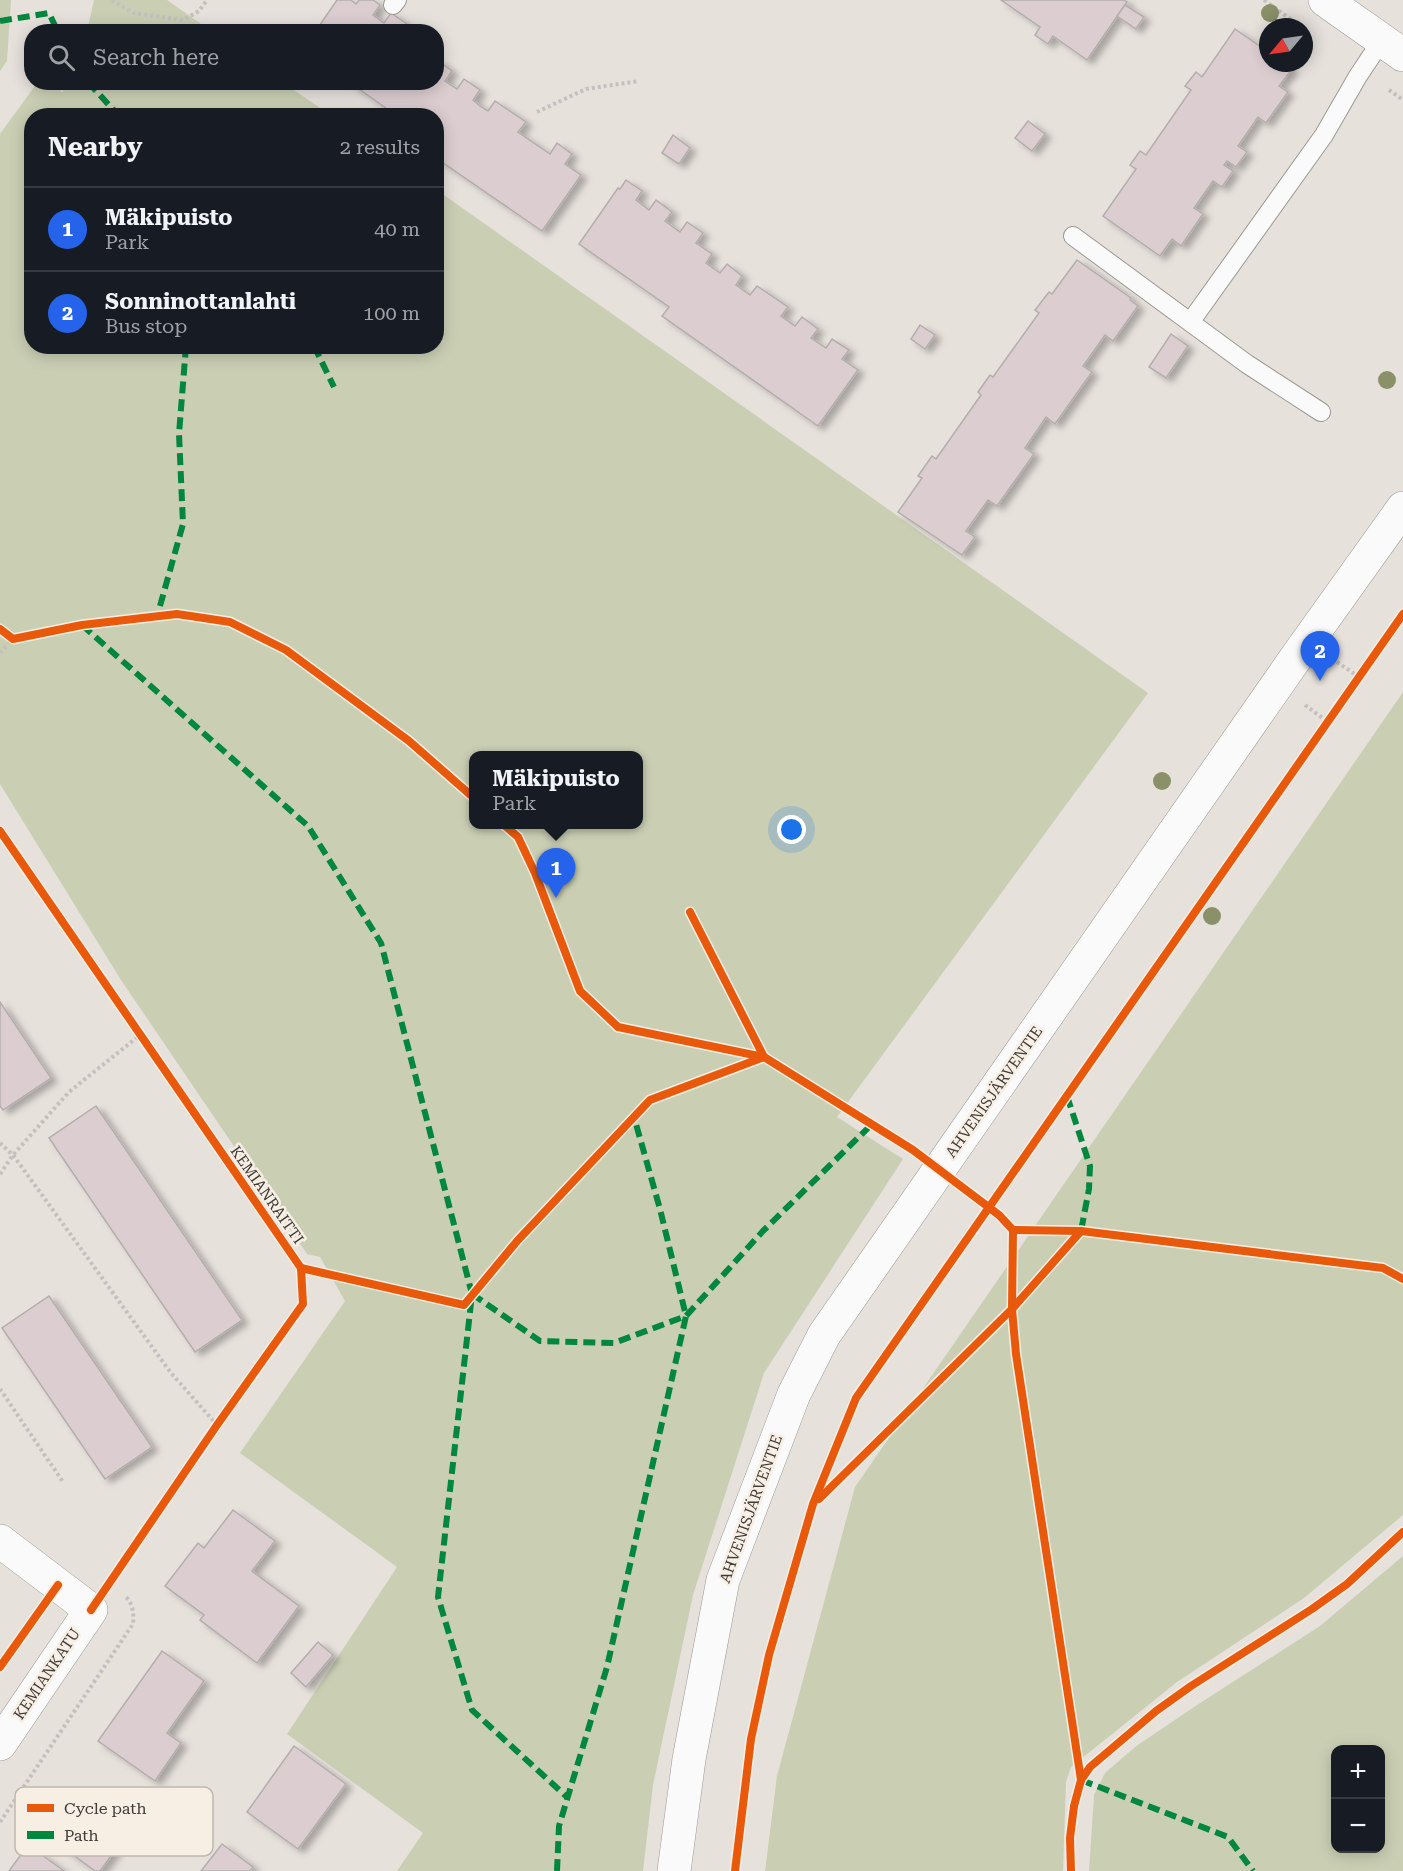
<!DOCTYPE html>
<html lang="en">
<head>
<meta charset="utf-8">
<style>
	:root { --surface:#171b24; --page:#242831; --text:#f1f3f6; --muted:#9ea1a6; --line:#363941; --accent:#2563eb }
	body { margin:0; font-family:"Roboto Serif",serif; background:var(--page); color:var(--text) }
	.controls { position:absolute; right:18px; bottom:18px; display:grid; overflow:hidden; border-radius:12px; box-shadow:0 3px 15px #0003 }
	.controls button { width:54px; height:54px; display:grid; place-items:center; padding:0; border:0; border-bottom:2px solid var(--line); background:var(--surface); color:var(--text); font:30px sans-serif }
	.compass { position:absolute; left:1259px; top:18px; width:54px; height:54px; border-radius:50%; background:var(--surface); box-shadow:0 3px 15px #0003; rotate:241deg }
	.you { position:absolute; left:792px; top:830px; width:21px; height:21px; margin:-15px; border:4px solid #fff; border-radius:50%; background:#1a73e8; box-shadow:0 0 0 9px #1a73e833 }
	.badge { display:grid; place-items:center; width:39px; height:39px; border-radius:50%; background:var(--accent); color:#fff; font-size:20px; font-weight:700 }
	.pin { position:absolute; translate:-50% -50px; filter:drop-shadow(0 2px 3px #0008) }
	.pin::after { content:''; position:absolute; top:32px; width:21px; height:18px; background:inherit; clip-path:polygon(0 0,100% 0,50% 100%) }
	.popup { position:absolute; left:469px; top:751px; width:174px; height:78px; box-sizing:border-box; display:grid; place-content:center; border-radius:12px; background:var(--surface); filter:drop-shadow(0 2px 4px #0005); font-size:20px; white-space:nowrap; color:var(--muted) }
	.popup b { font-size:22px; color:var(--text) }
	.popup::after { content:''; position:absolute; left:50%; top:100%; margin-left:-12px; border:12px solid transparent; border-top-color:var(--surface) }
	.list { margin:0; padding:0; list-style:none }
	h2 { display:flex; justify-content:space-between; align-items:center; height:78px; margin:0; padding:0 24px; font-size:26px }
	h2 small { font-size:20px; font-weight:400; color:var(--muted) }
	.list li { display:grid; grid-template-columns:39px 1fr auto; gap:18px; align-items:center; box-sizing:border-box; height:84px; padding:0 24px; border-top:2px solid var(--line) }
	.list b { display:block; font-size:22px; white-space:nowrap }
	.list p { margin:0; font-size:20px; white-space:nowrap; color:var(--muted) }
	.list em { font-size:20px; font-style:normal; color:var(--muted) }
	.icon { flex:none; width:33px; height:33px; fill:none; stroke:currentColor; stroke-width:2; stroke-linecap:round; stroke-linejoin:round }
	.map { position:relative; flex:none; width:1403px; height:1871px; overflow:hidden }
	.search { position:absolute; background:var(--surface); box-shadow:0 3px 15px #0003; left:24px; top:24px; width:420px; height:66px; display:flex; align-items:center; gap:15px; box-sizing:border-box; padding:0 21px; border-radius:24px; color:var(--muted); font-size:22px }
	.panel { position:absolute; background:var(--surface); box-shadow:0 3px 15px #0003; left:24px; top:108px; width:420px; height:246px; border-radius:24px }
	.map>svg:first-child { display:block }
	.green { fill:#cacfb4; fill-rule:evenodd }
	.building { fill:#dbcdd0; stroke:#b3aead; stroke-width:1.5; filter:url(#shadow) }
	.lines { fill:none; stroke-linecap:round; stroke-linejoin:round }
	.lane-casing { stroke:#9c9995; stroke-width:20 }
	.street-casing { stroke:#9c9995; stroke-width:34 }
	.secondary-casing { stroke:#9c9995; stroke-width:34 }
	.path { stroke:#c3c1bf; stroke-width:4; stroke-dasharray:3 3; stroke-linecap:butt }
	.lane { stroke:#fbfafa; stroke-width:18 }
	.street { stroke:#fbfafa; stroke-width:33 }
	.secondary { stroke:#fbfafa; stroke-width:33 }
	.quiet { stroke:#00873e; stroke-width:6; stroke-dasharray:12 6; stroke-linecap:butt }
	.cycleway-casing { stroke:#f7eee4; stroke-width:11 }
	.cycleway { stroke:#e8590c; stroke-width:8 }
	.tree { fill:#8a9067 }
	.labels { text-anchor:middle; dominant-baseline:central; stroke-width:5; stroke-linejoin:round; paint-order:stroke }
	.street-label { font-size:15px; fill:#3f3b38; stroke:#f7eee4 }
	.key { fill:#f7eee4; stroke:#c0b8b0; stroke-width:1.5 }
	.key-label { font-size:16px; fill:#3f3b38 }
</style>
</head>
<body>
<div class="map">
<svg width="1403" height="1871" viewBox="0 0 1403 1871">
	<defs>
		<filter id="shadow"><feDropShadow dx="6" dy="4" stdDeviation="3" flood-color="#0004"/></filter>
	</defs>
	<rect width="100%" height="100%" fill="#e6e1db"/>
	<g class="green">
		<polygon points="0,0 11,0 7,61 0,71"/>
		<polygon points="94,0 167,0 211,31 87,31"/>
		<path d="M68,83H284L330,115L32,116V346H436L437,190L1148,693L837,1117L903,1159L764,1373L693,1595L653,1785L643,1871H397L423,1833L287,1734L397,1567L240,1453L345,1301L320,1257L307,1254L121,980L0,784V134L37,83H57L62,93ZM474,756H638V824H474Z"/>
		<polygon points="1403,692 1403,1515 1304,1598 1177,1682 1071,1767 1066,1782 1063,1871 765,1871 777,1776 855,1487"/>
		<path d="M1403,1556V1871H1089L1094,1795L1105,1773L1135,1747L1194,1707L1320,1626ZM1336,1750H1380V1848H1336Z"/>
	</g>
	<g class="building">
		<polygon points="337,0 351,0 356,4 359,0 373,0 380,5 373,15 384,23 391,13 407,24 402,32 315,32"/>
		<polygon points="1001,0 1124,0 1127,2 1087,60 1053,36 1048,44 1035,35 1040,27"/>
		<polygon points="1125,5 1144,17 1136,29 1117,16"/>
		<polygon points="1235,29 1268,52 1268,63 1284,63 1292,69 1279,86 1288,92 1266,123 1258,117 1238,146 1247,152 1236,167 1227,161 1224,165 1233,171 1222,187 1213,181 1194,208 1203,214 1181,246 1172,239 1160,256 1103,216 1136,169 1130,165 1140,151 1146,155 1191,90 1185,86 1196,72 1202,77"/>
		<polygon points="437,60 452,71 445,81 457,89 464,79 480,90 473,100 480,106 488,111 495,101 526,122 518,132 550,154 557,143 572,154 565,164 581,175 542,231 436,158 436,116 388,116 390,111 349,82 436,82"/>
		<polygon points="1028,121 1045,134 1032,151 1015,138"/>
		<polygon points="673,135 690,148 679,164 662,153"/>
		<polygon points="626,180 642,191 636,200 649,210 656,200 672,212 665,221 680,232 687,222 703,233 696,243 712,254 706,263 720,273 727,264 742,276 736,285 750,295 757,286 788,307 781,316 795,326 802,317 818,329 811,338 826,348 832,339 849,350 842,359 858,370 818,426 662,316 669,307 579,244 618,188 620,189"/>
		<polygon points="1077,260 1131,298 1130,300 1138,306 1113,341 1105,335 1083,366 1092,372 1055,424 1046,417 1025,448 1034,454 997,506 988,500 966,531 975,537 962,555 898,512 922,478 918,476 932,456 936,459 981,395 978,392 990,375 993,377 1039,313 1035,310 1049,292 1052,294"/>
		<polygon points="920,325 935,335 925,349 911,339"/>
		<polygon points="1171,334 1188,346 1166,378 1149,367"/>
		<polygon points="0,1002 51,1078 3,1110 0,1106"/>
		<polygon points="96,1106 242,1320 195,1352 49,1138"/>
		<polygon points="49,1296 152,1447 105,1479 2,1328"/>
		<polygon points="233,1510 275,1541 252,1571 299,1606 257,1663 200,1620 204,1615 165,1586 198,1543 204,1548"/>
		<polygon points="318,1642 333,1655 306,1687 291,1673"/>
		<polygon points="162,1651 204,1681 167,1733 181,1743 155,1781 98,1741"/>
		<polygon points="294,1746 346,1784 298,1849 247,1812"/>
		<polygon points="57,1804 116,1849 100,1871 95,1871 38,1829"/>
		<polygon points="222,1844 253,1867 250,1871 201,1871"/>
		<polygon points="28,1845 64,1871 9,1871"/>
	</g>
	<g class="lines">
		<defs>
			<g id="lane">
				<polyline points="393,5 397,0"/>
				<polyline points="1073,236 1247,364 1321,412"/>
				<polyline points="1191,321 1324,135 1358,76 1382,40"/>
			</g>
			<polyline id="street" points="0,1541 91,1610 0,1744"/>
			<g id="secondary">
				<polyline points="1325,0 1403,55"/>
				<polyline points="674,1871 689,1759 723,1580 794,1394 824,1335 1295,659 1403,508"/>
			</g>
		</defs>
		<use href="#lane" class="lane-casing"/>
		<use href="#street" class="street-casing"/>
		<use href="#secondary" class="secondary-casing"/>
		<g class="path">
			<polyline points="112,0 133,13 183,20 199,11 207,0"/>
			<polyline points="1264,0 1296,23"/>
			<polyline points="1389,90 1403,100"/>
			<polyline points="537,112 586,89 639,81"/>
			<polyline points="0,653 13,639"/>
			<polyline points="1337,662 1359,677"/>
			<polyline points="1305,705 1328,722"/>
			<polyline points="0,1143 13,1155 171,1373 217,1425"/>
			<polyline points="0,1174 13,1155 69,1092 140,1035"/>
			<polyline points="0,1389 63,1482"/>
			<path d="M0,1822L133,1624C134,1614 133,1603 125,1596"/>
		</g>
		<use href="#lane" class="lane"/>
		<use href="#street" class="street"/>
		<use href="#secondary" class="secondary"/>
		<g class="quiet">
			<polyline points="0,21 49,13 58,32"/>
			<polyline points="88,82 119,116"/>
			<polyline points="314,346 334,387"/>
			<polyline points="160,606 183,524 179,434 186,346"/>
			<polyline points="82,625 308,826 381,943 472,1294 438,1597 472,1710 568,1798"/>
			<polyline points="1067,1096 1090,1166 1089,1189 1081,1231"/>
			<polyline points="472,1294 540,1341 614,1343 686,1316 763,1231 872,1124"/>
			<polyline points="1081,1780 1228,1837 1253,1871"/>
			<polyline points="557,1871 559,1826 607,1667 686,1316 660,1209 634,1117"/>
		</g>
		<defs>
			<g id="cycleway">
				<polyline points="0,629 13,639 82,625 177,614 230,622 286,650 409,741 474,798"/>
				<polyline points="503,824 518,837 535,873 580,991 618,1027 764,1057 913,1150 999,1215 1013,1230 1012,1309 1016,1354 1081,1780"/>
				<polyline points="0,831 301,1268 303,1304 217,1425 91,1610"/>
				<polyline points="690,912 764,1057"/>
				<polyline points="1013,1230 1081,1231 1383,1268 1403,1279"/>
				<polyline points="301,1268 464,1305 518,1240 650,1100 764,1057"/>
				<polyline points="819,1499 1012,1309 1081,1231"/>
				<polyline points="0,1667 58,1585"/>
				<polyline points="735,1871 751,1739 769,1655 813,1504 856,1398 1403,614"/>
				<polyline points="1071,1871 1070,1838 1074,1806 1081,1780 1090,1767 1156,1711 1191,1686 1312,1609 1347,1584 1403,1532"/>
			</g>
		</defs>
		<use href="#cycleway" class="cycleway-casing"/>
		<use href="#cycleway" class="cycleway"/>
	</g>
	<g class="tree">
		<circle cx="1270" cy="13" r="9"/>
		<circle cx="1387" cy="380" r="9"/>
		<circle cx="1162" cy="781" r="9"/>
		<circle cx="1212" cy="916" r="9"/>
	</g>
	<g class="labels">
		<g class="street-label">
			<text transform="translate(994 1092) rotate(-55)">AHVENISJÄRVENTIE</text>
			<text transform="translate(267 1195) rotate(55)">KEMIANRAITTI</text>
			<text transform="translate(751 1509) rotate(-70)">AHVENISJÄRVENTIE</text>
			<text transform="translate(47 1674) rotate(-56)">KEMIANKATU</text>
		</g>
	</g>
	<rect x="15" y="1787" width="198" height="69" rx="9" class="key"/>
	<rect x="27" y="1804" width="27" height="8" fill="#e8590c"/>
	<rect x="27" y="1831" width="27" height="8" fill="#00873e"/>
	<g class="key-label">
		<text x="64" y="1814">Cycle path</text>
		<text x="64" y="1841">Path</text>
	</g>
</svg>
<div class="controls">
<button>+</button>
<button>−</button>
</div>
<svg class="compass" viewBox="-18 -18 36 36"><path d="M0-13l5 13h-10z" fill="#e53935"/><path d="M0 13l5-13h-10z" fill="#9ea1a6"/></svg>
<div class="you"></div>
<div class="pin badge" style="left:556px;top:898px">1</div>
<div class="popup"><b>Mäkipuisto</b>Park</div>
<div class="pin badge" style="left:1320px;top:681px">2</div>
<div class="search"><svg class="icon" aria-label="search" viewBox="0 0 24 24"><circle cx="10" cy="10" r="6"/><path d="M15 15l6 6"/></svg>Search here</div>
<section class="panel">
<h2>Nearby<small>2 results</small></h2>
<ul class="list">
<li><span class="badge">1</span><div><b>Mäkipuisto</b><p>Park</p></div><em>40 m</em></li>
<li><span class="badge">2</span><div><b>Sonninottanlahti</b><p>Bus stop</p></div><em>100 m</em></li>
</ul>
</section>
</div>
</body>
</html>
